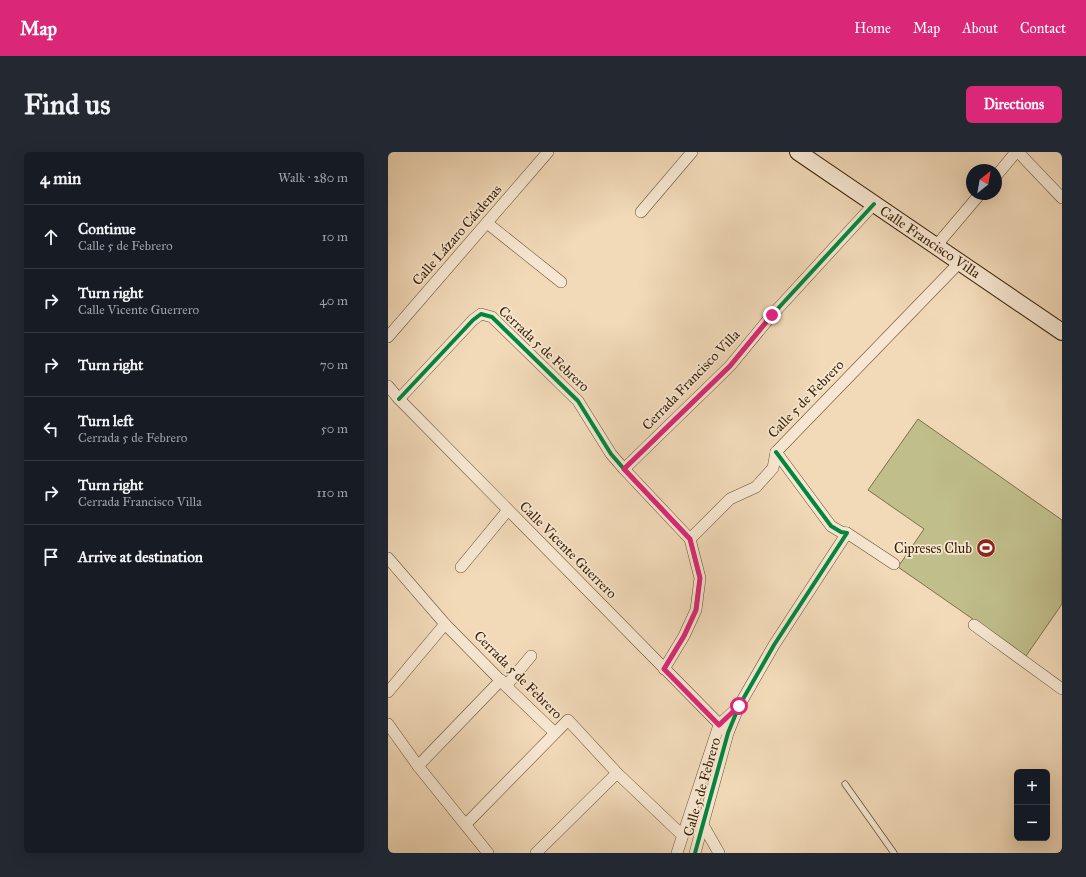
<!DOCTYPE html>
<html lang="en">
<head>
<meta charset="utf-8">
<style>
	:root { --surface:#171b24; --page:#242831; --text:#f1f3f6; --muted:#9ea1a6; --line:#363941; --accent:#db2777 }
	body { margin:0; font-family:"IM FELL Great Primer",serif; background:var(--page); color:var(--text) }
	.controls { position:absolute; right:12px; bottom:12px; display:grid; overflow:hidden; border-radius:6px; box-shadow:0 4px 16px #0002 }
	.controls button { width:36px; height:36px; display:grid; place-items:center; padding:0; border:0; border-bottom:1px solid var(--line); background:var(--surface); color:var(--text); font:20px sans-serif }
	.compass { position:absolute; left:578px; top:12px; width:36px; height:36px; border-radius:50%; background:var(--surface); box-shadow:0 4px 16px #0002; rotate:31deg }
	.stop { position:absolute; width:12px; height:12px; margin:-9px; border:3px solid #db2777; border-radius:50%; background:#fff }
	.stop.end { background:#db2777; border-color:#fff; box-shadow:0 1px 4px #0008 }
	.list { margin:0; padding:0; list-style:none }
	h2 { display:flex; justify-content:space-between; align-items:center; height:52px; margin:0; padding:0 16px; font-size:17px }
	h2 small { font-size:13px; font-weight:400; color:var(--muted) }
	.list li { display:grid; grid-template-columns:26px 1fr auto; gap:12px; align-items:center; box-sizing:border-box; height:64px; padding:0 16px; border-top:1px solid var(--line) }
	.list b { display:block; font-size:15px; white-space:nowrap }
	.list p { margin:0; font-size:13px; white-space:nowrap; color:var(--muted) }
	.list em { font-size:13px; font-style:normal; color:var(--muted) }
	.icon { flex:none; width:22px; height:22px; fill:none; stroke:currentColor; stroke-width:2; stroke-linecap:round; stroke-linejoin:round }
	.map { position:relative; flex:none; width:674px; height:701px; overflow:hidden; border-radius:6px }
	header { display:flex; align-items:center; gap:24px; box-sizing:border-box; height:56px; padding:0 20px; background:var(--accent); color:#fff }
	header strong { font-size:19px }
	nav { display:flex; gap:22px; margin-inline-start:auto; font-size:14px }
	.intro { display:flex; align-items:center; justify-content:space-between; box-sizing:border-box; height:96px; padding:0 24px }
	h1 { margin:0; font-size:28px }
	.button { padding:10px 18px; border-radius:6px; background:var(--accent); color:#fff; font-size:14px; font-weight:700 }
	main { display:flex; gap:24px; padding:0 24px }
	aside { flex:1; background:var(--surface); border-radius:6px; box-shadow:0 4px 16px #0002 }
	.map>svg:first-child { display:block }
	.green { fill:#c0be8b; stroke:#7c7048 }
	.lines { fill:none; stroke-linecap:round; stroke-linejoin:round }
	.lane-casing { stroke:#674f32; stroke-width:7 }
	.street-casing { stroke:#674f32; stroke-width:12 }
	.secondary-casing { stroke:#392105; stroke-width:18 }
	.lane { stroke:#f7e7d2; stroke-width:5.5 }
	.street { stroke:#f7e7d2; stroke-width:11 }
	.secondary { stroke:#f7e7d2; stroke-width:16 }
	.cycleway-casing { stroke:#f7e7d2; stroke-width:6 }
	.cycleway { stroke:#00873e; stroke-width:4 }
	.route { stroke:#db2777; stroke-width:5 }
	.labels { text-anchor:middle; dominant-baseline:central; stroke-width:3.5; stroke-linejoin:round; paint-order:stroke }
	.street-label { font-size:14px; fill:#392105; stroke:#f7e7d2 }
	.poi-label { font-size:14px; fill:#392105; stroke:#f7e7d2; text-anchor:end }
</style>
</head>
<body>
<header>
<strong>Map</strong>
<nav><a>Home</a><a>Map</a><a>About</a><a>Contact</a></nav>
</header>
<div class="intro"><h1>Find us</h1><a class="button">Directions</a></div>
<main>
<aside>
<h2>4 min<small>Walk · 280 m</small></h2>
<ul class="list">
<li><svg class="icon" aria-label="ahead" viewBox="0 0 24 24"><path d="M12 20V5M6 11l6-6 6 6"/></svg><div><b>Continue</b><p>Calle 5 de Febrero</p></div><em>10 m</em></li>
<li><svg class="icon" aria-label="right" viewBox="0 0 24 24"><path d="M7 20v-9h11M14 6l5 5-5 5"/></svg><div><b>Turn right</b><p>Calle Vicente Guerrero</p></div><em>40 m</em></li>
<li><svg class="icon" aria-label="right" viewBox="0 0 24 24"><path d="M7 20v-9h11M14 6l5 5-5 5"/></svg><div><b>Turn right</b></div><em>70 m</em></li>
<li><svg class="icon" aria-label="left" viewBox="0 0 24 24"><path d="M17 20v-9H6M10 6l-5 5 5 5"/></svg><div><b>Turn left</b><p>Cerrada 5 de Febrero</p></div><em>50 m</em></li>
<li><svg class="icon" aria-label="right" viewBox="0 0 24 24"><path d="M7 20v-9h11M14 6l5 5-5 5"/></svg><div><b>Turn right</b><p>Cerrada Francisco Villa</p></div><em>110 m</em></li>
<li><svg class="icon" aria-label="arrive" viewBox="0 0 24 24"><path d="M6 21V4h12l-3 4 3 4H6"/></svg><div><b>Arrive at destination</b></div></li>
</ul>
</aside>
<div class="map">
<svg width="674" height="701" viewBox="0 0 674 701">
	<rect width="100%" height="100%" fill="#f2dab9"/>
	<filter id="stains"><feTurbulence type="fractalNoise" baseFrequency=".005" numOctaves="4"/><feColorMatrix values="0 0 0 0 .2 0 0 0 0 .09 0 0 0 0 .02 0 0 0 .5 -.17"/></filter>
	<radialGradient id="worn" r=".72"><stop offset=".6" stop-color="#630" stop-opacity="0"/><stop offset="1" stop-color="#630" stop-opacity=".3"/></radialGradient>
	<polygon class="green" points="530,267 674,368 674,452 638,504 510,415 536,377 480,338"/>
	<g class="lines">
		<defs>
			<polyline id="lane" points="457,632 506,701"/>
			<g id="street">
				<polyline points="630,0 674,46"/>
				<polyline points="608,24 628,0"/>
				<polyline points="253,60 304,0"/>
				<polyline points="99,71 173,130"/>
				<polyline points="548,94 592,42"/>
				<polyline points="0,185 160,0"/>
				<polyline points="0,234 11,247 340,581"/>
				<polyline points="11,247 85,168 93,162 104,165 190,249 223,302 236,317 302,387 312,426 308,458 296,484 276,517"/>
				<polyline points="388,300 572,110"/>
				<polyline points="236,317 342,214 384,163 486,52"/>
				<polyline points="459,381 506,412"/>
				<polyline points="302,387 342,347 368,335 385,316 388,300"/>
				<polyline points="0,406 57,472 118,534 167,581"/>
				<polyline points="73,415 120,358"/>
				<polyline points="586,473 674,537"/>
				<polyline points="118,534 143,504"/>
				<polyline points="0,540 57,472"/>
				<polyline points="0,572 30,614 100,701"/>
				<polyline points="30,614 113,528"/>
				<polyline points="78,672 180,568 229,621 294,683"/>
				<polyline points="315,673 331,701"/>
				<polyline points="148,701 229,621"/>
				<polyline points="289,701 331,573 349,556"/>
				<polyline points="307,701 340,581 351,554 386,493 459,381 453,380 443,374 388,300"/>
			</g>
			<polyline id="secondary" points="410,0 674,180"/>
		</defs>
		<use href="#lane" class="lane-casing"/>
		<use href="#street" class="street-casing"/>
		<use href="#secondary" class="secondary-casing"/>
		<use href="#lane" class="lane"/>
		<use href="#street" class="street"/>
		<use href="#secondary" class="secondary"/>
		<defs>
			<g id="cycleway">
				<polyline points="11,247 85,168 93,162 104,165 190,249 223,302 236,317 302,387 312,426 308,458 296,484 276,517"/>
				<polyline points="236,317 342,214 384,163 486,52"/>
				<polyline points="307,701 340,581 351,554 386,493 459,381 453,380 443,374 388,300"/>
			</g>
		</defs>
		<use href="#cycleway" class="cycleway-casing"/>
		<use href="#cycleway" class="cycleway"/>
	</g>
	<g class="lines">
		<polyline class="route" points="351,554 331,573 276,517 296,484 308,458 312,426 302,387 236,317 342,214 384,163"/>
	</g>
	<defs>
		<symbol id="stadium-disc" viewBox="-11 -11 22 22"><circle r="9.5" fill="#8f2418" stroke="#f7e7d2"/><path d="M0-5a6.5 5 0 1 0 0 10a6.5 5 0 1 0 0-10ZM-3.5-1.8h7v3.6h-7Z" fill="#fff"/></symbol>
	</defs>
	<g fill-rule="evenodd">
		<use href="#stadium-disc" x="587" y="385" width="22" height="22"/>
	</g>
	<g class="labels">
		<g class="street-label">
			<text transform="translate(69 83) rotate(-49)">Calle Lázaro Cárdenas</text>
			<text transform="translate(542 90) rotate(34)">Calle Francisco Villa</text>
			<text transform="translate(156 197) rotate(43)">Cerrada 5 de Febrero</text>
			<text transform="translate(303 228) rotate(-46)">Cerrada Francisco Villa</text>
			<text transform="translate(418 247) rotate(-46)">Calle 5 de Febrero</text>
			<text transform="translate(180 398) rotate(45)">Calle Vicente Guerrero</text>
			<text transform="translate(130 523) rotate(45)">Cerrada 5 de Febrero</text>
			<text transform="translate(314 635) rotate(-74)">Calle 5 de Febrero</text>
		</g>
		<g class="poi-label">
			<text x="584" y="396">Cipreses Club</text>
		</g>
	</g>
	<rect width="100%" height="100%" filter="url(#stains)"/>
	<rect width="100%" height="100%" fill="url(#worn)"/>
</svg>
<div class="controls">
<button>+</button>
<button>−</button>
</div>
<svg class="compass" viewBox="-18 -18 36 36"><path d="M0-13l5 13h-10z" fill="#e53935"/><path d="M0 13l5-13h-10z" fill="#9ea1a6"/></svg>
<div class="stop" style="left:351px;top:554px"></div>
<div class="stop end" style="left:384px;top:163px"></div>
</div>
</main>
</body>
</html>
